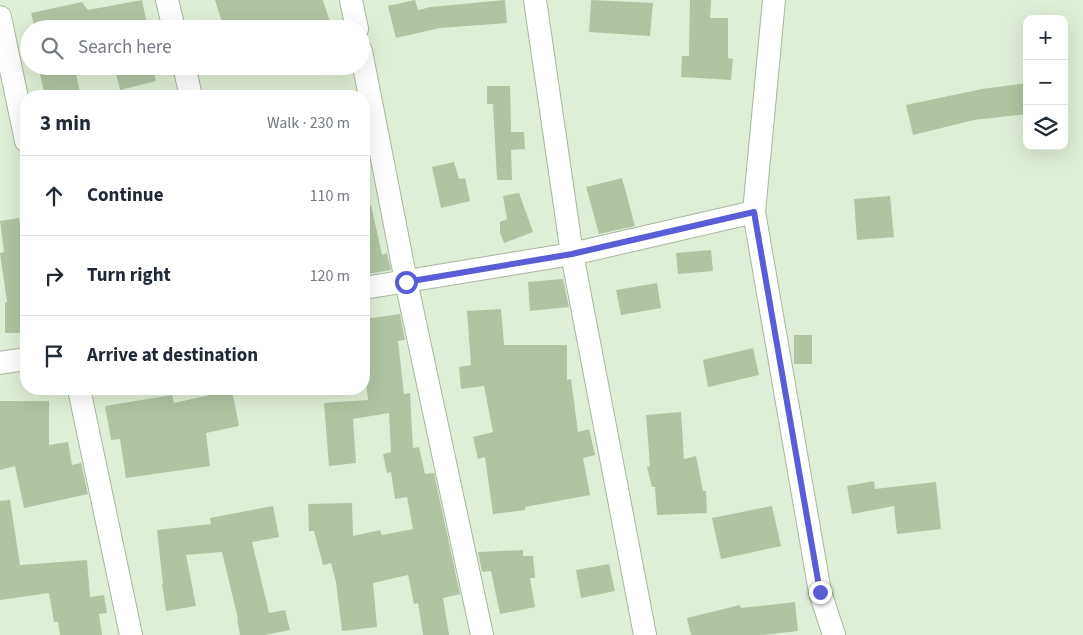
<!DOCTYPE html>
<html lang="en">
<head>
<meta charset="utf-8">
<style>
	:root { --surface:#fff; --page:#f6f6f7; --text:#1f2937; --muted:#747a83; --line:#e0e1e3 }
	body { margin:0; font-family:"Source Sans 3",sans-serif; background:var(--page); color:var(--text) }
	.controls { position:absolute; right:15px; top:15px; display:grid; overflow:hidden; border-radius:10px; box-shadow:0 5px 20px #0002 }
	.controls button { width:45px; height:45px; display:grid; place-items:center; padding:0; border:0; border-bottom:1px solid var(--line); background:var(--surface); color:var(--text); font:25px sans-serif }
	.stop { position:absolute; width:15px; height:15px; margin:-11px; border:4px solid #5a5dd5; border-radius:50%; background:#fff }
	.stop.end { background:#5a5dd5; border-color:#fff; box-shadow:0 1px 5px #0008 }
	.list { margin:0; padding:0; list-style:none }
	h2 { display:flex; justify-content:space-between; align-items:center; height:65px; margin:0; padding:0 20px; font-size:21px }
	h2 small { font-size:16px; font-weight:400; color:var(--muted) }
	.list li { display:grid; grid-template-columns:32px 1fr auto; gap:15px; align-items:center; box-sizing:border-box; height:80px; padding:0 20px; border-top:1px solid var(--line) }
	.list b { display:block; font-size:19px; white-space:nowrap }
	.list em { font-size:16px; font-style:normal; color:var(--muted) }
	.icon { flex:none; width:28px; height:28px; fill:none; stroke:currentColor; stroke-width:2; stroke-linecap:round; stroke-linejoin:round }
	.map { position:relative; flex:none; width:1083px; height:635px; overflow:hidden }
	.search { position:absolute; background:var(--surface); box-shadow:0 5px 20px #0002; left:20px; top:20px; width:350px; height:55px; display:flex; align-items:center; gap:12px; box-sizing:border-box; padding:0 18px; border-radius:28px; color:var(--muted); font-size:19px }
	.panel { position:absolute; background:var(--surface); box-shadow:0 5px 20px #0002; left:20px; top:90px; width:350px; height:305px; border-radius:20px }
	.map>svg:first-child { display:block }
	.building { fill:#b0c4a3 }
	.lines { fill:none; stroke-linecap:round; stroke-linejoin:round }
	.street-casing { stroke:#a8b7a0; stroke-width:24 }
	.street { stroke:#fff; stroke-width:22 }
	.route { stroke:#5a5dd5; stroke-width:6 }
</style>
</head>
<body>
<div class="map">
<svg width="1083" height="635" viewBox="0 0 1083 635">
	<rect width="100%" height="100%" fill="#dfeed6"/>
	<g class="building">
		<polygon points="142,0 146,20 99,29 35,29 31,13 82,2 88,10"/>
		<polygon points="215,0 323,0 331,26 321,29 224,29"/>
		<polygon points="415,0 418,10 431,7 505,0 507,23 440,28 396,38 388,6"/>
		<polygon points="591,0 653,3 650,36 589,32"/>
		<polygon points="690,0 711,0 710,18 728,18 728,58 733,59 731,80 681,77 682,56 689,56"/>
		<polygon points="38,66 74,66 81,96 45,96"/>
		<polygon points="114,66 152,66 156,81 120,90"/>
		<polygon points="1027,83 1027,114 974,120 913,135 906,105 982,89"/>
		<polygon points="487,86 510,86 511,132 524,132 525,149 511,150 512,180 497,180 493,104 487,104"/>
		<polygon points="454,162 459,179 465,178 470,201 441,208 432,167"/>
		<polygon points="622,178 635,226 599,234 586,187"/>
		<polygon points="519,193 533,232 504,243 500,233 500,222 507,219 503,196"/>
		<polygon points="890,196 894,237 857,240 854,199"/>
		<polygon points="371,205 382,255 387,253 391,270 367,274 364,264 364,206"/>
		<polygon points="19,218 23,242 20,242 26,288 26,333 5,333 5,303 7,302 0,253 4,252 0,221"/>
		<polygon points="711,250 713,271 678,274 676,253"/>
		<polygon points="563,279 569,307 530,311 528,282"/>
		<polygon points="657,283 661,308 621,315 616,290"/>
		<polygon points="501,309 504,345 567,345 567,380 571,379 578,432 589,429 595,455 583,458 590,495 525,507 525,510 493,514 485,457 478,459 473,437 493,432 484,386 461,389 459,367 471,365 467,311"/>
		<polygon points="400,314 405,340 398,341 404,394 410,393 413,448 419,447 425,474 434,473 460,594 443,598 449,635 423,635 418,603 414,604 408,575 373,583 377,627 342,631 336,582 331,563 323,565 314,531 309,531 308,504 352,503 353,536 380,530 382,535 413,529 407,497 395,499 391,472 387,473 383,454 391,452 389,413 353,419 356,463 329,466 324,403 368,400 364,363 367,363 364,341 364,319"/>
		<rect x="794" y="335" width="18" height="29"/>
		<polygon points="753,348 759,375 708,387 703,360"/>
		<polygon points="232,390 239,426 206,433 210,466 126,478 120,439 111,440 105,406 172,395 174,403"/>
		<polygon points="0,401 49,401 49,445 68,442 72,465 81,463 88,494 24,508 15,466 0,470"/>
		<polygon points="681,412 684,459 696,456 703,491 706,491 707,513 657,515 655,487 652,487 647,467 650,466 646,415"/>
		<polygon points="874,481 875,489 936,482 941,529 897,534 894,506 852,514 847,486"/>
		<polygon points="10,500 20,565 87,560 90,597 104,595 107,613 99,614 102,635 60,635 58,622 54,622 49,593 0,600 0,501"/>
		<polygon points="273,506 279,537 252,542 269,613 285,610 290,630 265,635 240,635 237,619 238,619 222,552 186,555 196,606 166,611 162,584 163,584 157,530 211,524 210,518"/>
		<polygon points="772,506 781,546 721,559 712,518"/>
		<polygon points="523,550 523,556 533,556 535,578 530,578 535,607 500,614 491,571 482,572 478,552"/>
		<polygon points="609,564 615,591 581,598 576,570"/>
		<polygon points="795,602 798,631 763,635 691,635 687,618 740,605 741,608"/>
	</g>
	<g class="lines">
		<defs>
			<g id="street">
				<polyline points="167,0 174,29"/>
				<polyline points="351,0 357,29"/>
				<polyline points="535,0 572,254 645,635"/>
				<polyline points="774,0 754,212 820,592 834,635"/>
				<polyline points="0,17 26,141"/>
				<polyline points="361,51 406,281 482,635"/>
				<polyline points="184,66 191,96"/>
				<polyline points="364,288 572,254 754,212"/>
				<polyline points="0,363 26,359"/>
				<polyline points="79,389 131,635"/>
			</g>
		</defs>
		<use href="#street" class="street-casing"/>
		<use href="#street" class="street"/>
	</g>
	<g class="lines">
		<polyline class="route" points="406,282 572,254 754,212 820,592"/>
	</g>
</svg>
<div class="controls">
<button>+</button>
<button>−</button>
<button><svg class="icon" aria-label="layers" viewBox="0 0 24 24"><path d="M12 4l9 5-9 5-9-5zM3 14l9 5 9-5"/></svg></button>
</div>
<div class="stop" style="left:406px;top:282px"></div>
<div class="stop end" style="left:820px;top:592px"></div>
<div class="search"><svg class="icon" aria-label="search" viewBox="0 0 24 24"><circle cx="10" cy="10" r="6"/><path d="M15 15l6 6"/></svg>Search here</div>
<section class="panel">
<h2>3 min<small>Walk · 230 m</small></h2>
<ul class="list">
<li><svg class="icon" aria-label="ahead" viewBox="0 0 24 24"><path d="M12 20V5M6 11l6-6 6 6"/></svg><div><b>Continue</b></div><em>110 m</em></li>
<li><svg class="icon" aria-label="right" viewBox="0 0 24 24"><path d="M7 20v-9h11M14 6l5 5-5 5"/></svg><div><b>Turn right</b></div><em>120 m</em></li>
<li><svg class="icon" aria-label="arrive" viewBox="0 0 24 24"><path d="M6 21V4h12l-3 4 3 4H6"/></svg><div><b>Arrive at destination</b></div></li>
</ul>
</section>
</div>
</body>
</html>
